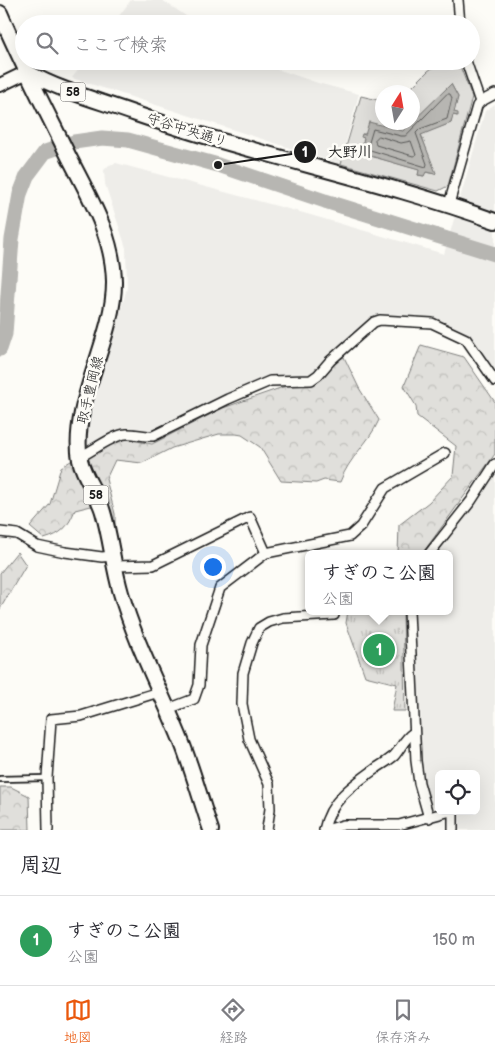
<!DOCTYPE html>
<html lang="ja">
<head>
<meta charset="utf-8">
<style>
	:root { --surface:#fff; --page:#f2f2f3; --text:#2b2b33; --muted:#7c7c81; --line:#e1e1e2; --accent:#ea580c }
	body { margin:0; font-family:"Balsamiq Sans","Klee One",sans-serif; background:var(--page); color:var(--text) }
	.controls { position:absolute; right:15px; bottom:15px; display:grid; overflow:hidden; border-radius:8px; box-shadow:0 5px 20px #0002 }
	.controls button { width:45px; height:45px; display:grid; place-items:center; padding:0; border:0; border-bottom:1px solid var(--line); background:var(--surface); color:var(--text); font:25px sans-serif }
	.compass { position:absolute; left:375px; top:85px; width:45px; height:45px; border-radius:50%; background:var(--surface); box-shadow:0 5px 20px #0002; rotate:11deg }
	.you { position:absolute; left:212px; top:566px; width:18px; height:18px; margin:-12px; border:4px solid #fff; border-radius:50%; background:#1a73e8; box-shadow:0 0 0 8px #1a73e833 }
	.badge { display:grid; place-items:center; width:32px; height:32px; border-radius:50%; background:var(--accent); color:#fff; font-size:16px; font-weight:700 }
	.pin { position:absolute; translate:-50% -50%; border:2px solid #fff; box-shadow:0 1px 5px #0006 }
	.popup { position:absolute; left:305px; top:550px; width:148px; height:65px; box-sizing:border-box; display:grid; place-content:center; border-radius:8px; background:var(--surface); filter:drop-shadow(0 1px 4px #0005); font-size:16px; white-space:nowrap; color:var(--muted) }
	.popup b { font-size:19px; color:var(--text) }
	.popup::after { content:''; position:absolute; left:50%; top:100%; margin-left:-10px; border:10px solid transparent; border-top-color:var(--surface) }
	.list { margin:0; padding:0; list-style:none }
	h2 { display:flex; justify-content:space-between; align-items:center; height:65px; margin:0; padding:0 20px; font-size:21px }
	h2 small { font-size:16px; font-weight:400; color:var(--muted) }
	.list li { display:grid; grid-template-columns:32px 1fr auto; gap:15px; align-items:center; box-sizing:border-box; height:90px; padding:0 20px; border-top:1px solid var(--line) }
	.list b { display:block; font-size:19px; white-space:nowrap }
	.list p { margin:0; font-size:16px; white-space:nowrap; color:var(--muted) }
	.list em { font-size:16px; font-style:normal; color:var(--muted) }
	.icon { flex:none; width:28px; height:28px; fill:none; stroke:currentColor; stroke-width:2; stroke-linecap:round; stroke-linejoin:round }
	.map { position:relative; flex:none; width:495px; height:830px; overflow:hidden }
	.search { position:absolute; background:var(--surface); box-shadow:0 5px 20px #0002; left:15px; right:15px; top:15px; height:55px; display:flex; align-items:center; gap:12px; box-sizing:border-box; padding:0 18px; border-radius:28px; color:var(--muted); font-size:19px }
	.sheet { height:155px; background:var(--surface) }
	nav { display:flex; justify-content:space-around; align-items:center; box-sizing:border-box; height:70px; border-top:1px solid var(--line); background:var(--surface); font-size:14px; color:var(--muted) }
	nav a { display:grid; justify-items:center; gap:2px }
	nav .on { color:var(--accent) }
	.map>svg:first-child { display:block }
	.built { fill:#eeede9 }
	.grass { fill:#e0dfdb; stroke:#7e7e7c }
	.forest { fill:url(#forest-crowns); stroke:#7e7e7c }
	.park { fill:url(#park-tufts); stroke:#7e7e7c }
	.water { fill:#b7b6b2; stroke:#797876 }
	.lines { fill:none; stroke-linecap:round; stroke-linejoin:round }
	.shore { stroke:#5a5a58; stroke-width:1 }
	.river { stroke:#b7b6b2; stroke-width:15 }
	.lane-casing { stroke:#1c1c1c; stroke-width:8 }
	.street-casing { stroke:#1c1c1c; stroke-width:12 }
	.secondary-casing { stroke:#1c1c1c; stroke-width:16 }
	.primary-casing { stroke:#1c1c1c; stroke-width:18 }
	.lane { stroke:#fdfcf7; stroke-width:4.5 }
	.street { stroke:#fdfcf7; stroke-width:9 }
	.secondary { stroke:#fdfcf7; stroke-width:12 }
	.primary { stroke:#fdfcf7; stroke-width:14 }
	.labels { text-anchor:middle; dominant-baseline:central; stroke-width:5; stroke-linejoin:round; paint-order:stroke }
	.shield { fill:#fdfcf7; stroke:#605f5e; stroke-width:1 }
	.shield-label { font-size:12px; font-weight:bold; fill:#1c1c1c }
	.street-label { font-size:14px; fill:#1c1c1c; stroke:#fdfcf7 }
	.leader { fill:none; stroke:#1c1c1c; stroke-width:2 }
	.callout-dot { fill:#1c1c1c; stroke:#fdfcf7; stroke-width:2 }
	.mark-label { font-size:15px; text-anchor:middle; font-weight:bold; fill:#fff }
	.callout-label { font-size:15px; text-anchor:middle; font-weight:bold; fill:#1c1c1c; stroke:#fdfcf7; stroke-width:5; stroke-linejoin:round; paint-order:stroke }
</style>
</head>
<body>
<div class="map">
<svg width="495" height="830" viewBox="0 0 495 830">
	<defs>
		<pattern id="forest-crowns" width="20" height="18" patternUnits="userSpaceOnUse" patternTransform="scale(1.25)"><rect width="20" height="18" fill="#e0dfdb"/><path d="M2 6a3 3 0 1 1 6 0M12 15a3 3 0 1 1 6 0" fill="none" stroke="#c0bfbb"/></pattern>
		<pattern id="park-tufts" width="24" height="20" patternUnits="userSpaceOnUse" patternTransform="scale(1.25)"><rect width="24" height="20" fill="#e0dfdb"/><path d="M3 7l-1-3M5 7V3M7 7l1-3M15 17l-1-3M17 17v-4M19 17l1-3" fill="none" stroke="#c0bfbb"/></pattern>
	</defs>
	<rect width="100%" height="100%" fill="#fdfcf7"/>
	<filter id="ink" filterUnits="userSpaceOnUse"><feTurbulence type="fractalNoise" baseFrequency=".02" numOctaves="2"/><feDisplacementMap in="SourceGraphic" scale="10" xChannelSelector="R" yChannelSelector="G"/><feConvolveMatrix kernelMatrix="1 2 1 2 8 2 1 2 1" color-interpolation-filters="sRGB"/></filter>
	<g filter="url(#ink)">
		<g class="built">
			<polygon points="131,0 162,0 198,24 113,24"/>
			<polygon points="85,61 261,61 271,67 318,83 359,94 340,164 72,78"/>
			<polygon points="495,104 495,372 470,335 457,329 434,319 422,316 377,316 370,320 348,339 315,372 308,376 275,376 268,377 237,390 152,432 145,433 125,429 118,431 87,447 87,438 91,413 127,288 126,248 105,184 104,170 109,165 116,163 307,214 444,254 485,111"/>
			<polygon points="495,472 495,830 457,830 457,811 476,811 476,774 439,774 439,807 429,807 421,771 419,748 413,611 449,611 449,554 434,554 473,504"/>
		</g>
		<polygon class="grass" points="442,61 458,61 472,97 448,186 438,191 341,164 361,96 382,101 382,122 412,123 403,132 362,134 364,138 361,153 420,170 418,175 424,176 425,172 435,174 421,134 451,123 453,115 457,116 454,112 458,97 451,84 413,122 412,92 407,92 428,71"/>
		<g class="forest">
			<polygon points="421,345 464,357 495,402 495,454 422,554 398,554 399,525 429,502 453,476 456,446 417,416 416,406 404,386"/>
			<path d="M344,357L359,388L379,420C369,443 349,457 340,482L324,480L316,483L281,481L260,447L242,435L236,434H219L172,448L142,463L115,460L106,479L115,514V526L91,506L75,510C68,527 62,534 44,539L30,527L50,504L61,467L89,450L126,439L152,444L223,408L306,379Z"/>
			<polygon points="17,552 26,565 0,609 0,573"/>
			<polygon points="0,787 11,787 29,796 30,830 0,830"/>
		</g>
		<polygon class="park" points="348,611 403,611 405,711 392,711 397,684 365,676 346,623"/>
		<polygon class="water" points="451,84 458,97 454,112 458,113 458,116 453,115 451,123 421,135 436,173 435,174 426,172 424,176 418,175 419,170 360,153 364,138 361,137 362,134 365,135 369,122 403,131"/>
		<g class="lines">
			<g class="shore">
				<polygon points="447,94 450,94 452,98 447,119 420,129 416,133 427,164 426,167 367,149 373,129 401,136 405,136"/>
				<polygon points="379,136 401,143 411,141 416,155 413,156 376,145 375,140"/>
			</g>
			<polyline class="river" points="0,349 5,334 12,239 20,194 27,176 45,152 74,142 102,138 128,140 218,165 325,201 495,254"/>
			<defs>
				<polyline id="lane" points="0,779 47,778"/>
				<g id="street">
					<polyline points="458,0 460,24"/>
					<polyline points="466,61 480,102"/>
					<polyline points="449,204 477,106 480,102 495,94"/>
					<path d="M80,457C92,451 113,435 126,434C135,433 144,437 153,436L228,399L270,381L311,380L318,375L330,361L374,322L380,320L432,323L466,339L495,381"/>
					<polyline points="0,532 17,534 37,546 65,552 102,557 112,556"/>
					<polyline points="429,554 471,501 495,464"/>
					<polyline points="115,566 153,565 250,517 266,553"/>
					<polyline points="409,611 416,761 419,783 429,818"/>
					<polyline points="168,709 194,699 199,685 201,645 220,588 266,553 350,536 361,526 385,488 445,453"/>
					<polyline points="267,829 270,809 269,784 249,739 242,704 243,673 252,643 259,628 269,622 283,618 334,615 335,611"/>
					<polyline points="48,830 47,778 51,719 81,716 159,692"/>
					<path d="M324,830C330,800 354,784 378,767C383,764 389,760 394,756C401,748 404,739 413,733"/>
					<polyline points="326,830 343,825 399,825 451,811"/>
					<polyline points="453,830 453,811"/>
				</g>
				<polyline id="secondary" points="0,85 27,72"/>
				<g id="primary">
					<path d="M0,13C20,61 45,108 68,155C88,195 113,234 114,281C115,338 70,404 80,460C84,478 98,494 103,512C111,539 113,566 121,593C136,645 162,693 182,743C193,771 201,801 211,830"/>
					<path d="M27,72C61,91 100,101 136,114C254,155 378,179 495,221"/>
				</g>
			</defs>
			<use href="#lane" class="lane-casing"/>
			<use href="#street" class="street-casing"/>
			<use href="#secondary" class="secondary-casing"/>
			<use href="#primary" class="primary-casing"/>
			<use href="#lane" class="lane"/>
			<use href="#street" class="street"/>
			<use href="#secondary" class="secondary"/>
			<use href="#primary" class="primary"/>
		</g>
	</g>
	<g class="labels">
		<g class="shield">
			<rect x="60.5" y="82.5" width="25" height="19" rx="4"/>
			<rect x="83.5" y="485.5" width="25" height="19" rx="4"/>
		</g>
		<g class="shield-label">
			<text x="73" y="92">58</text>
			<text x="96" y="495">58</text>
		</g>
		<g class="street-label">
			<text transform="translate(187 130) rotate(17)">守谷中央通り</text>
			<text transform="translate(90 390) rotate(-76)">取手豊岡線</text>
		</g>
	</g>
	<path class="leader" d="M218 165L305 152"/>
	<g class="callout-dot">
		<circle cx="218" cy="165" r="5"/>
		<circle cx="305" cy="152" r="12"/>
	</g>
	<g class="mark-label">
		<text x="305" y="157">1</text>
	</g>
	<g class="callout-label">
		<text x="350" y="157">大野川</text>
	</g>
</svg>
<div class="controls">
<button><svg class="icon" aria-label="locate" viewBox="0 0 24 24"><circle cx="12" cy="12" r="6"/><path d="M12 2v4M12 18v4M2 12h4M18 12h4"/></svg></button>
</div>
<svg class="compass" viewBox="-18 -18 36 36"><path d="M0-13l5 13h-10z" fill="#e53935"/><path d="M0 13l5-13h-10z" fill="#7c7c81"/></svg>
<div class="you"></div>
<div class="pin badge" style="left:379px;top:650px;background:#2e9e5b">1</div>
<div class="popup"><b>すぎのこ公園</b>公園</div>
<div class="search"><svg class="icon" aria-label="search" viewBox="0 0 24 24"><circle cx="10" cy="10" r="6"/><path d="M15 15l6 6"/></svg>ここで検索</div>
</div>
<section class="sheet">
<h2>周辺<small></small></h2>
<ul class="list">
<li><span class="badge" style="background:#2e9e5b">1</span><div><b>すぎのこ公園</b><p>公園</p></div><em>150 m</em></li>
</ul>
</section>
<nav>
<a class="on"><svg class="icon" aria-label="map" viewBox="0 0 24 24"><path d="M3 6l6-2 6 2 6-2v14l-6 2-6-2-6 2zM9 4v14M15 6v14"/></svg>地図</a>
<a><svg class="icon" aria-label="directions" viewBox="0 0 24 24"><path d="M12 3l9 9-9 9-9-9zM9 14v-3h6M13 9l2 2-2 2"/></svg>経路</a>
<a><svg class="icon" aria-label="saved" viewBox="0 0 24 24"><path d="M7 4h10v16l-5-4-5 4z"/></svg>保存済み</a>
</nav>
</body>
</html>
